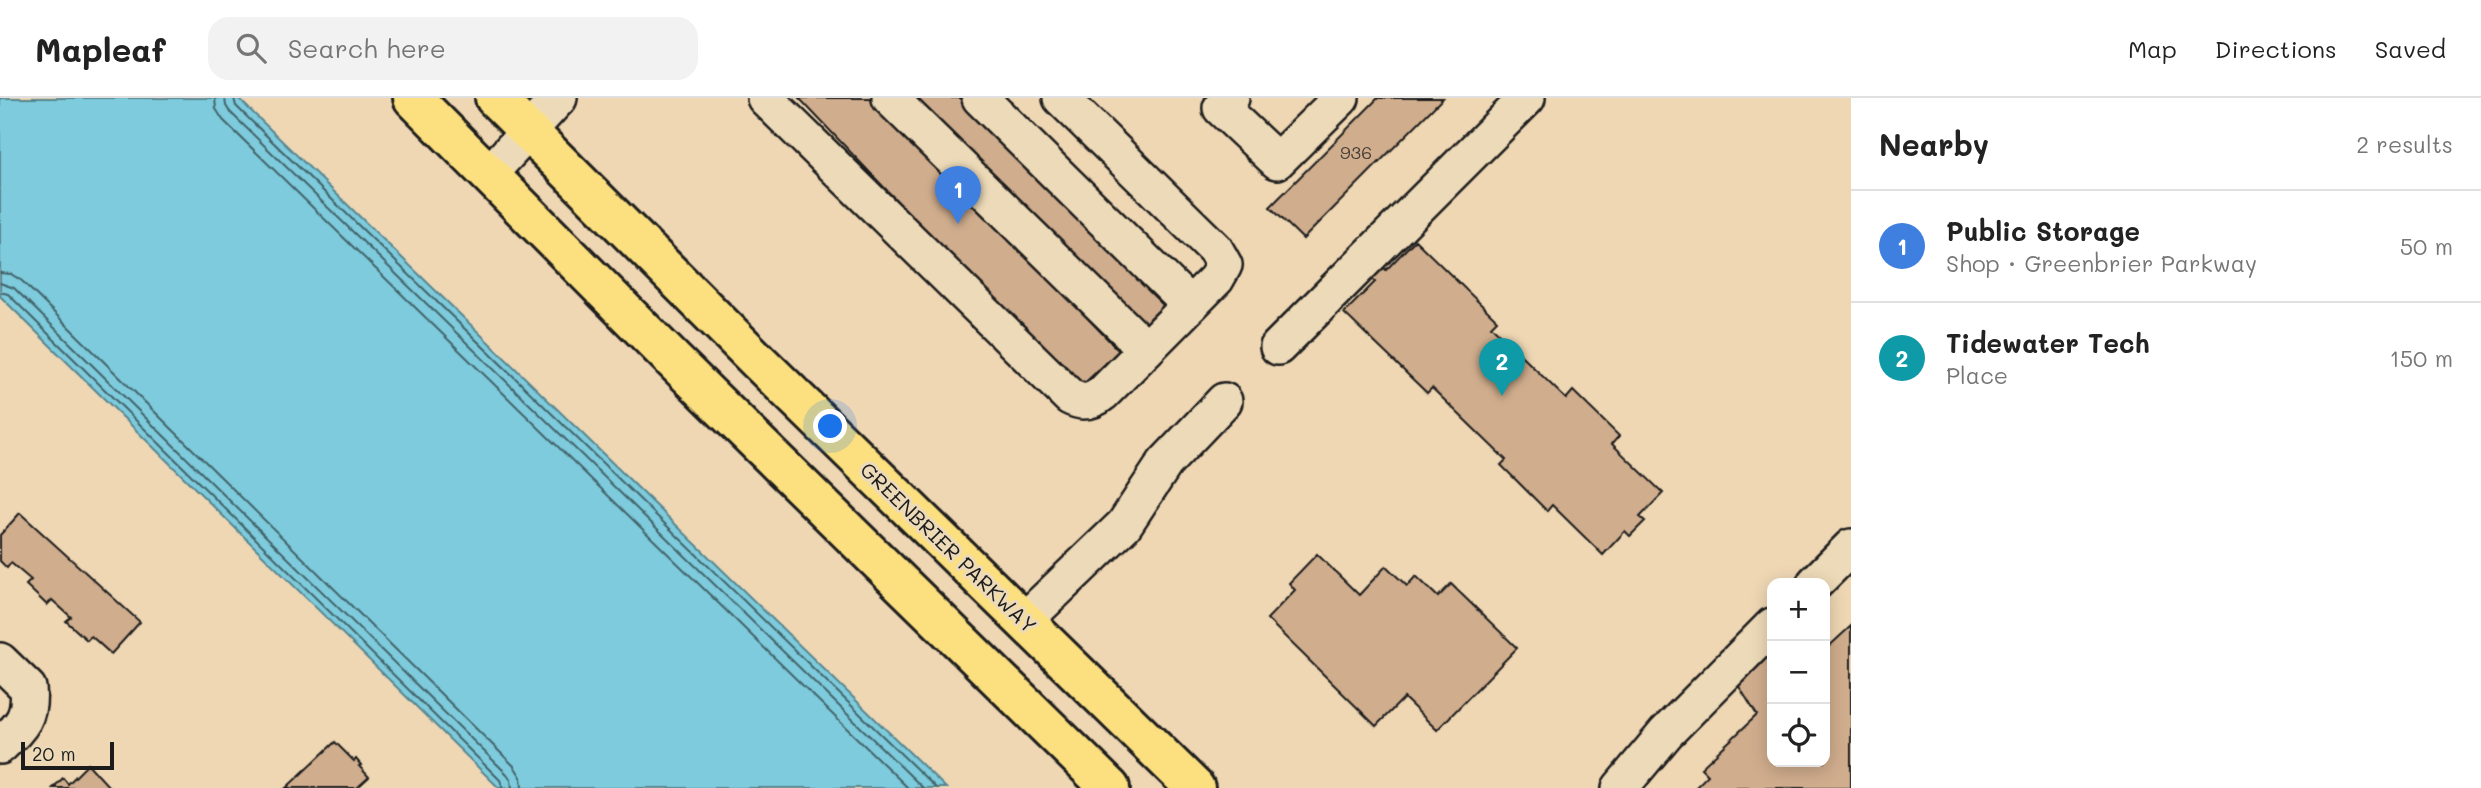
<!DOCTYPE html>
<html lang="en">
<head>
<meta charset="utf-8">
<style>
	:root { --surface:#fff; --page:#f2f2f2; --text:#222; --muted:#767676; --line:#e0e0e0; --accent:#0f766e }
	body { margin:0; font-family:Mali,sans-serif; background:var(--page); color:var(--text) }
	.controls { position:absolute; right:21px; bottom:21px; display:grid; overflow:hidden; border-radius:14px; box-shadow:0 4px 18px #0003 }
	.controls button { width:63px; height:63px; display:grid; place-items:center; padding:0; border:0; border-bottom:2px solid var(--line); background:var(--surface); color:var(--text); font:35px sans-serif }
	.scale { position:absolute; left:21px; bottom:18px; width:93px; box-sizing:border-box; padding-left:7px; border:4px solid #1c1c1c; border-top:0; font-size:19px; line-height:24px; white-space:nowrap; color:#1c1c1c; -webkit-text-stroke:5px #eddab8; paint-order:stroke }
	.you { position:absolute; left:831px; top:329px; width:24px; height:24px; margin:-18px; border:5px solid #fff; border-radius:50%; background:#1a73e8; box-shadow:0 0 0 10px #1a73e833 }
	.badge { display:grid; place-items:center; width:46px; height:46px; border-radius:50%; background:var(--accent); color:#fff; font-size:23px; font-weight:700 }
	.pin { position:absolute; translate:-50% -58px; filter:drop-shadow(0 2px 4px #0008) }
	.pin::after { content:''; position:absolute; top:37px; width:24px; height:21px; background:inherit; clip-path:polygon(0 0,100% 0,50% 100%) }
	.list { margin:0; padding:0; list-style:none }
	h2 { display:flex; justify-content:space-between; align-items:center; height:91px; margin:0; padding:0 28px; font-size:30px }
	h2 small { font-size:23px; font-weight:400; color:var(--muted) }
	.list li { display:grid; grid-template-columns:46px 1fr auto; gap:21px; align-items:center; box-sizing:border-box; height:112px; padding:0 28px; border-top:2px solid var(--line) }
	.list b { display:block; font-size:26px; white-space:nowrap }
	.list p { margin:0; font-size:23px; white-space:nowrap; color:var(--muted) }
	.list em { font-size:23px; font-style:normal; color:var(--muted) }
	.icon { flex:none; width:38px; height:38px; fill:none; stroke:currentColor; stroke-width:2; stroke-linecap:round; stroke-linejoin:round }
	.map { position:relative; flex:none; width:1851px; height:690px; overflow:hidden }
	header { display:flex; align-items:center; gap:42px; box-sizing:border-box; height:98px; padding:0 35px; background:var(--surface); border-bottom:2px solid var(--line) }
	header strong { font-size:33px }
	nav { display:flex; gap:38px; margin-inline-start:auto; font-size:24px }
	.search { width:490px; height:63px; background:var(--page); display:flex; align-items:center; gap:18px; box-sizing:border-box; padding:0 24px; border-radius:21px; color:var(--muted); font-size:26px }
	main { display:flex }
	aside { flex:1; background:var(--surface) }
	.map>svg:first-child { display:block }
	.water { fill:#7dcbdc; stroke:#56858f; stroke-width:2 }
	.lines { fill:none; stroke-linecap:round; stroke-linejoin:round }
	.shore { stroke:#436269; stroke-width:2 }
	.building { fill:#d0ad8d; stroke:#1c1c1c; stroke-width:2 }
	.minor-casing { stroke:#1c1c1c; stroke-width:40 }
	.major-casing { stroke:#1c1c1c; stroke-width:44 }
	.minor { stroke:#eddab8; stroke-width:35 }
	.major { stroke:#fce080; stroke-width:38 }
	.labels { text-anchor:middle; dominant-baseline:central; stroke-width:6; stroke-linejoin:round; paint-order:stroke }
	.number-label { font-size:18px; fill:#494038 }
	.street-label { font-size:21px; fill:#1c1c1c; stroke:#eddab8 }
</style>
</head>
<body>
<header>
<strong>Mapleaf</strong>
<div class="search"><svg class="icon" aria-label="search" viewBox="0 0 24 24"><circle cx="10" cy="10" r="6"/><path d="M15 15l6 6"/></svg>Search here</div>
<nav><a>Map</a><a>Directions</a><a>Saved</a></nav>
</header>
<main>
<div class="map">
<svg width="1851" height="690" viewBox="0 0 1851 690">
	<rect width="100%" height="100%" fill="#efd7b4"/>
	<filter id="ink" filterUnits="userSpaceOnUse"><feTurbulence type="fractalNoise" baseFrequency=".0143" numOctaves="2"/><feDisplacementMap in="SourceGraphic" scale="14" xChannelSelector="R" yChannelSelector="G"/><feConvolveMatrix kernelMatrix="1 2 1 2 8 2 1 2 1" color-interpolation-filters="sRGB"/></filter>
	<g filter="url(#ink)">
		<polygon class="water" points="0,0 238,0 946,690 499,690 0,198"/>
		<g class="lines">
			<g class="shore">
				<polyline points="215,0 216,11 223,22 908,690"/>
				<polyline points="225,0 226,8 230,14 923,690"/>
				<polyline points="234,0 236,8 936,690"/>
				<polyline points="0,175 11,176 22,183 514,668 521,679 522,690"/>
				<polyline points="0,185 14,190 507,676 511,682 512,690"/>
				<polyline points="0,194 8,196 500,682 503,690"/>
			</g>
		</g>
		<g class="building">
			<polygon points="799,0 878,0 1119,253 1077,292"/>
			<polygon points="914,0 965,0 1164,207 1137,233"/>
			<polygon points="1378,0 1443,0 1303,141 1270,109"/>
			<polygon points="1415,142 1497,222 1491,228 1566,301 1573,293 1619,338 1612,346 1663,395 1640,419 1645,423 1630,438 1625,433 1603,457 1552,407 1547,413 1501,367 1506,362 1432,290 1427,295 1344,215 1375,184 1369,179 1381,166 1386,172"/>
			<polygon points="20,415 140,524 111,556 91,538 87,542 66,523 71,519 52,502 47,507 26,487 31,482 11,465 7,470 0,463 0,437"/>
			<polygon points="1317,456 1359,497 1386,468 1407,488 1416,478 1438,499 1451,486 1517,550 1437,632 1404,600 1376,628 1267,521 1295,492 1289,485"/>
			<polygon points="1851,528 1851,690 1695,690 1708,677 1701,670 1757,617 1738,587 1772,554 1772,664 1825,664 1825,552"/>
			<polygon points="335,644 354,663 356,661 361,667 359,668 369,679 357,690 286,690"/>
			<polygon points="88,666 110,690 53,690 63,680 68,686"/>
		</g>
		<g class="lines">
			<defs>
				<g id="minor">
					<path d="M765,0L1070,299C1083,306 1092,304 1103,295L1216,181L1224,167L1215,151L1061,0"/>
					<polyline points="890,0 1146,251"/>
					<polyline points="980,0 1190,207"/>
					<polyline points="1231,0 1221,10 1277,63 1341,0"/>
					<polyline points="489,76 559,0"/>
					<polyline points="1278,249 1527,0"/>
					<polyline points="1815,485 1851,449"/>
					<polyline points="1025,522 1124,427 1165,365 1224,303"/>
					<path d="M0,563L28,590C31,620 21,628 0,648"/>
					<polyline points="1620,690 1666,635 1772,528"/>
				</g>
				<g id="major">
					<polyline points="413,0 674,263 1110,690"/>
					<polyline points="495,0 758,263 1195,690"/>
				</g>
			</defs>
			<use href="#minor" class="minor-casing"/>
			<use href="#major" class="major-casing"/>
			<use href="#minor" class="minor"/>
			<use href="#major" class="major"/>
		</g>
	</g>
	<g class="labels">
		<g class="number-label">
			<text x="1356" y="54">936</text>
		</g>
		<g class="street-label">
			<text transform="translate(949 449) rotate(44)">GREENBRIER PARKWAY</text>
		</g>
	</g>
</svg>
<div class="controls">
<button>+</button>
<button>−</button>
<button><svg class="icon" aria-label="locate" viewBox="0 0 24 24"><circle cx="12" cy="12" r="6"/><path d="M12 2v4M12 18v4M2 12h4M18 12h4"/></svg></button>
</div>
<div class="scale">20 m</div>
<div class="you"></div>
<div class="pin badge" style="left:958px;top:126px;background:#3f7fe0">1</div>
<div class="pin badge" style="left:1502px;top:298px;background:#0f9aa8">2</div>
</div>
<aside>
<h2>Nearby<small>2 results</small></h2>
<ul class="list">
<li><span class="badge" style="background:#3f7fe0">1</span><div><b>Public Storage</b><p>Shop · Greenbrier Parkway</p></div><em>50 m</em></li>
<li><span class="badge" style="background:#0f9aa8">2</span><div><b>Tidewater Tech</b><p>Place</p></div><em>150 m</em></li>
</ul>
</aside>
</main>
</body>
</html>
